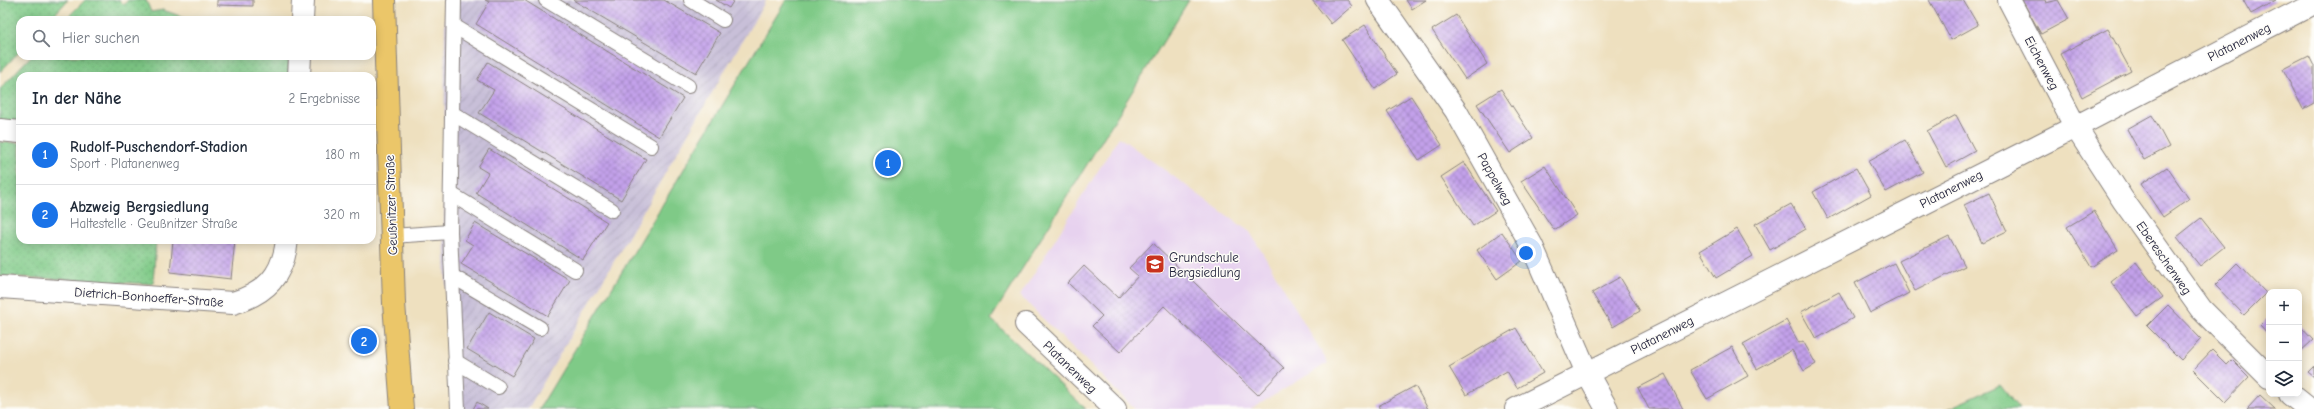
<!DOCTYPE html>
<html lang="de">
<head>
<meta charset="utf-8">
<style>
	:root { --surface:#fff; --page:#f2f2f3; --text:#1f2937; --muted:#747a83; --line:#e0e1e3; --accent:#1a73e8 }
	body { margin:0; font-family:"Comic Neue",sans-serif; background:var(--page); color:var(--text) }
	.controls { position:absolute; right:12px; bottom:12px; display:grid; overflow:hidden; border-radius:8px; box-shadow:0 2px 10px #0003 }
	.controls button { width:36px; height:36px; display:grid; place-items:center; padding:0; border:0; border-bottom:1px solid var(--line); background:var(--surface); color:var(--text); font:20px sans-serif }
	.you { position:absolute; left:1526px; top:253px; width:14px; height:14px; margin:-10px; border:3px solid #fff; border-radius:50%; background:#1a73e8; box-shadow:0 0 0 6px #1a73e833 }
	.badge { display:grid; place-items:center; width:26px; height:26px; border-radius:50%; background:var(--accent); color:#fff; font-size:13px; font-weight:700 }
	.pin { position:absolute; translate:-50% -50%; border:2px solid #fff; box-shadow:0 1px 4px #0006 }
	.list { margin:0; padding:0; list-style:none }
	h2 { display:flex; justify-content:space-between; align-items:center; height:52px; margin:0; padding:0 16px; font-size:17px }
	h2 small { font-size:13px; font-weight:400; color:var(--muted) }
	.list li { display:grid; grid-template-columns:26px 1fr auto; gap:12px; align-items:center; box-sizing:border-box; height:60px; padding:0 16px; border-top:1px solid var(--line) }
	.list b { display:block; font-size:15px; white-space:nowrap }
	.list p { margin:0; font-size:13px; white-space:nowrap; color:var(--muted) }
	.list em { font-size:13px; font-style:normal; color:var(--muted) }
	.icon { flex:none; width:22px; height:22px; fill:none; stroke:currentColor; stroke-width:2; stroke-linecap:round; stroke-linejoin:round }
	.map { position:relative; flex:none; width:2314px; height:409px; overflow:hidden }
	.search { position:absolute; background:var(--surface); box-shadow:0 2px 10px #0003; left:16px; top:16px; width:360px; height:44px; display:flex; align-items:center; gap:10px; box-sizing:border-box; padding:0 14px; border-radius:12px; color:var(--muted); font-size:15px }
	.panel { position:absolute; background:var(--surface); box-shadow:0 2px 10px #0003; left:16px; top:72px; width:360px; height:172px; border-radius:12px }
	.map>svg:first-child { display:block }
	.built { fill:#e7d2ef }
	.industrial { fill:url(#industrial-furrows) }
	.grass { fill:url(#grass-dots); stroke:#507661 }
	.park { fill:url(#park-tufts); stroke:#507661 }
	.garden { fill:#7fca87; stroke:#507661 }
	.building { fill:url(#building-cross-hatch) }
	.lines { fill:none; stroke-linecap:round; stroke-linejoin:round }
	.lane-casing { stroke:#88817d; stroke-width:16 }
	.street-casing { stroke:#88817d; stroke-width:24 }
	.primary-casing { stroke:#88817d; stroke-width:24 }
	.lane { stroke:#fff; stroke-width:14 }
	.street { stroke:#fff; stroke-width:22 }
	.primary { stroke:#ebc669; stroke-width:22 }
	.labels { text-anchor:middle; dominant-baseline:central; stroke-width:3; stroke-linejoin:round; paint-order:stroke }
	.street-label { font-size:13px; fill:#22223b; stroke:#fdfcf7 }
	.poi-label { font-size:13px; fill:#22223b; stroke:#fdfcf7; text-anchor:start }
</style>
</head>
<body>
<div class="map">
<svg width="2314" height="409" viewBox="0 0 2314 409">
	<defs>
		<pattern id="industrial-furrows" width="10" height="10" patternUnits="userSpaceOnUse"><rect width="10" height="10" fill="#c8bfd8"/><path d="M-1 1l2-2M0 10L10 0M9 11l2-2" fill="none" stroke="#aca4ba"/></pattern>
		<pattern id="grass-dots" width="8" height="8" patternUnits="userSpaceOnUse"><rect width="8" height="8" fill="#7fca87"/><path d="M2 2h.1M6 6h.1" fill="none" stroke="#6dad75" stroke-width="1.8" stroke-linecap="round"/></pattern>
		<pattern id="park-tufts" width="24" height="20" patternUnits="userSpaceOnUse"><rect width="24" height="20" fill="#7fca87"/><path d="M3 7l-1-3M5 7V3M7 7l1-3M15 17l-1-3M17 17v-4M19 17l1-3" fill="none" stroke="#6dad75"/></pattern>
		<pattern id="building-cross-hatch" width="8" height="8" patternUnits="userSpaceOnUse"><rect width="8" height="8" fill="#c3a1ea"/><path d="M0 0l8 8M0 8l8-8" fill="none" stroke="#9e83bf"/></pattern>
	</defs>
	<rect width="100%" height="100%" fill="#fdfcf7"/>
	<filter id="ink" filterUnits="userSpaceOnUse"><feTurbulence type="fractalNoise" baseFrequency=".025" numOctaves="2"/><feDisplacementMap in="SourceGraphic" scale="8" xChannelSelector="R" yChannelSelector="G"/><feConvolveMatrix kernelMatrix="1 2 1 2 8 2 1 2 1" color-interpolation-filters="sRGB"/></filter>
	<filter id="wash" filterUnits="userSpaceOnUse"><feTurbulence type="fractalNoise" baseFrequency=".012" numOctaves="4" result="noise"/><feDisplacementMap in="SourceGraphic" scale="16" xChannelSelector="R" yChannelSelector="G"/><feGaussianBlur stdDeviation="0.9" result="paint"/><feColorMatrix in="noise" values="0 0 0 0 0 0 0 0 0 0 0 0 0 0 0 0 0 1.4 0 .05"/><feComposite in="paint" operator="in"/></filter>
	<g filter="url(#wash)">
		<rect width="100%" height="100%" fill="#eee0bf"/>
		<polygon class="built" points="1119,137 1250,232 1328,363 1251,409 1135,409 1020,296"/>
		<polygon class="industrial" points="445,0 766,0 528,409 451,409 444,234"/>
		<g class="grass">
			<polygon points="0,0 68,0 49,20 20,20 20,51 0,72 0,49 2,45 0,43"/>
			<polygon points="85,0 119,0 124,5 128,0 146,0 151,12 163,10 191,20 65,20"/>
			<polygon points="31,56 290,56 289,76 20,76 20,123 0,121 0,89"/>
			<polygon points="0,142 20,143 20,240 156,240 153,284 0,276"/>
		</g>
		<polygon class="park" points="2000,385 2019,409 1947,409"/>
		<polygon class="garden" points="786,0 1189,0 991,319 1086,409 539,409"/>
		<g id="blocks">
			<g class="building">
				<polygon points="217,0 253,0 253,6 217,5"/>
				<polygon points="485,0 524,0 683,98 659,137 476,24 489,2"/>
				<polygon points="573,0 664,0 720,33 696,73"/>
				<polygon points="716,0 734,0 729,8"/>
				<polygon points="1312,0 1347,0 1352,6 1331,24"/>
				<polygon points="1406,0 1426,0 1412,9"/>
				<polygon points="1929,0 1963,0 1978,25 1951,40"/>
				<polygon points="2022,0 2045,0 2046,3 2058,0 2069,19 2041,34"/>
				<polygon points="2243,0 2276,0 2251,14"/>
				<polygon points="1456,15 1487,64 1465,79 1432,30"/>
				<polygon points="1365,25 1397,74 1375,89 1342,40"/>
				<polygon points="2108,29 2131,71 2082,97 2060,54"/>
				<polygon points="2309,56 2314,66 2314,103 2303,109 2283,69"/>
				<polygon points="488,62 646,159 621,200 479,113 494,90 477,80"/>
				<polygon points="1501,89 1533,138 1510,153 1477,104"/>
				<polygon points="1411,96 1442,145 1419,160 1387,111"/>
				<polygon points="1956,115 1975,151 1946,167 1927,131"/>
				<polygon points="2152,115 2169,147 2144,160 2127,129"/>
				<polygon points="1905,140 1923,172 1886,192 1868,161"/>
				<polygon points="489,149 607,222 583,260 476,193 488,173 478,167"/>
				<polygon points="1464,162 1496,211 1473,226 1441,177"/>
				<polygon points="1545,166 1577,215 1554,230 1521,181"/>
				<polygon points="2167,167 2189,199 2163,217 2141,184"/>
				<polygon points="1856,168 1871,195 1828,219 1813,192"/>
				<polygon points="1989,193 2007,231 1982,243 1964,205"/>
				<polygon points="1791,204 1806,229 1770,250 1755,224"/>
				<polygon points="2094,211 2118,250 2091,267 2067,227"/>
				<polygon points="2201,218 2224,247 2200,266 2177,237"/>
				<polygon points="475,223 570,280 548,316 461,264 473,245 465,240"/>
				<polygon points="1737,229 1753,256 1716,278 1700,251"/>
				<polygon points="1502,232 1522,261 1497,279 1477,250"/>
				<polygon points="1949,236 1965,266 1915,291 1899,261"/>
				<polygon points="173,240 235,240 231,279 170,272"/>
				<polygon points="1153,243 1284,368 1258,395 1164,306 1120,352 1092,326 1102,316 1068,283 1084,266 1118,298 1138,276 1129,268"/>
				<polygon points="2136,262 2163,297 2137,316 2111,282"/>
				<polygon points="1894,263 1909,293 1870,313 1855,283"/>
				<polygon points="2237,263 2266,293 2244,315 2215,285"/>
				<polygon points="1620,277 1640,311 1613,327 1592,293"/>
				<polygon points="1839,292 1853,318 1816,339 1801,312"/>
				<polygon points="2168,305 2201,339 2181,360 2147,326"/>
				<polygon points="489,312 534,339 512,376 467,349"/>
				<polygon points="2269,317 2269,336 2260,326"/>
				<polygon points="1786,320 1799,343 1803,341 1816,364 1804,371 1792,350 1757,369 1743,344"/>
				<polygon points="2299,325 2313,340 2299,353"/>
				<polygon points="1516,328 1543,373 1517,388 1507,371 1466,395 1449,367"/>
				<polygon points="1732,347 1748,376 1707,399 1690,370"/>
				<polygon points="2212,350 2227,365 2232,360 2249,377 2225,402 2193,370"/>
				<polygon points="2314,366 2314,377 2308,372"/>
				<polygon points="1665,374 1683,409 1649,409 1638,388"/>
				<polygon points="1415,386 1428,409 1380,409 1378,406"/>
				<polygon points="2260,395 2275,409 2247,409"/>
				<polygon points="477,402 488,409 473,409"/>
			</g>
		</g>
	</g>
	<g filter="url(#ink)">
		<use href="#blocks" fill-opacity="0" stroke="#88817d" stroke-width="1"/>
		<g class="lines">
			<defs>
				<g id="lane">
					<polyline points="454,0 450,232 458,409"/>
					<polyline points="546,0 688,86"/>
					<polyline points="691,0 723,20"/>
					<polyline points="454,26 651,146"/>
					<polyline points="452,113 612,210"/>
					<polyline points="451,194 575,270"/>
					<polyline points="392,236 450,232"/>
					<polyline points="452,276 540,328"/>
					<polyline points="455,361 498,387"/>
				</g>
				<g id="street">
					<polyline points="1378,0 1456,111 1532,246 1587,373 1607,409"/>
					<polyline points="2009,0 2075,126 2123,200 2201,309 2269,377"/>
					<polyline points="302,20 303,0"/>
					<polyline points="299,76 300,56"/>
					<polyline points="0,130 20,132"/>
					<path d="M0,287L233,303C266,293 283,276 287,240"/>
					<polyline points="1026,324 1115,409"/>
					<polyline points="2290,394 2309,409"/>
					<polyline points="1516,409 2085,122 2314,3"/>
				</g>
				<polyline id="primary" points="384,0 394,303 402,409"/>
			</defs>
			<use href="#lane" class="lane-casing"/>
			<use href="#street" class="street-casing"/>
			<use href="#primary" class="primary-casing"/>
			<use href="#lane" class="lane"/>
			<use href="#street" class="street"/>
			<use href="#primary" class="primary"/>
		</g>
	</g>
	<defs>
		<symbol id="school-square" viewBox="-11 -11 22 22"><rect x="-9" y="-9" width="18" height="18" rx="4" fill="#c8321e" stroke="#fdfcf7"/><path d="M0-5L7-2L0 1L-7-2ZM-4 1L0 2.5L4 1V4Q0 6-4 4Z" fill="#fff"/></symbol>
	</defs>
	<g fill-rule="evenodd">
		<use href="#school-square" x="1144" y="253" width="22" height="22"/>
	</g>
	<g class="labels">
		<g class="street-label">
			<text transform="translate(2239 42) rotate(-27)">Platanenweg</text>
			<text transform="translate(2042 63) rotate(62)">Eichenweg</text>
			<text transform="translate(1495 179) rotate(61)">Pappelweg</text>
			<text transform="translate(1951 189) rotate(-27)">Platanenweg</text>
			<text transform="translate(391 205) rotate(-92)">Geußnitzer Straße</text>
			<text transform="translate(2164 258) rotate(55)">Ebereschenweg</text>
			<text transform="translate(149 297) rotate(4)">Dietrich-Bonhoeffer-Straße</text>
			<text transform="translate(1662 335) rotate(-27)">Platanenweg</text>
			<text transform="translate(1070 367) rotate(44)">Platanenweg</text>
		</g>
		<g class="poi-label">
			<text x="1169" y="257">Grundschule<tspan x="1169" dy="15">Bergsiedlung</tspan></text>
		</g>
	</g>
</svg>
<div class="controls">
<button>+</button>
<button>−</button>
<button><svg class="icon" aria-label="layers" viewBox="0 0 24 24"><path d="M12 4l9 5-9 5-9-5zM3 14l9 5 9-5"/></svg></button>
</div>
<div class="you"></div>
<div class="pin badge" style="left:888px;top:163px">1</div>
<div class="pin badge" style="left:364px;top:341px">2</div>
<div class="search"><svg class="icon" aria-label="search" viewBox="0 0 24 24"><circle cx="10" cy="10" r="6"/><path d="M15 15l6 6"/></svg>Hier suchen</div>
<section class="panel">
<h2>In der Nähe<small>2 Ergebnisse</small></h2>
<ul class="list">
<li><span class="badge">1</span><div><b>Rudolf-Puschendorf-Stadion</b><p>Sport · Platanenweg</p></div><em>180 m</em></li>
<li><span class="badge">2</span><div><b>Abzweig Bergsiedlung</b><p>Haltestelle · Geußnitzer Straße</p></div><em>320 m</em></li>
</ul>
</section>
</div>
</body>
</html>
